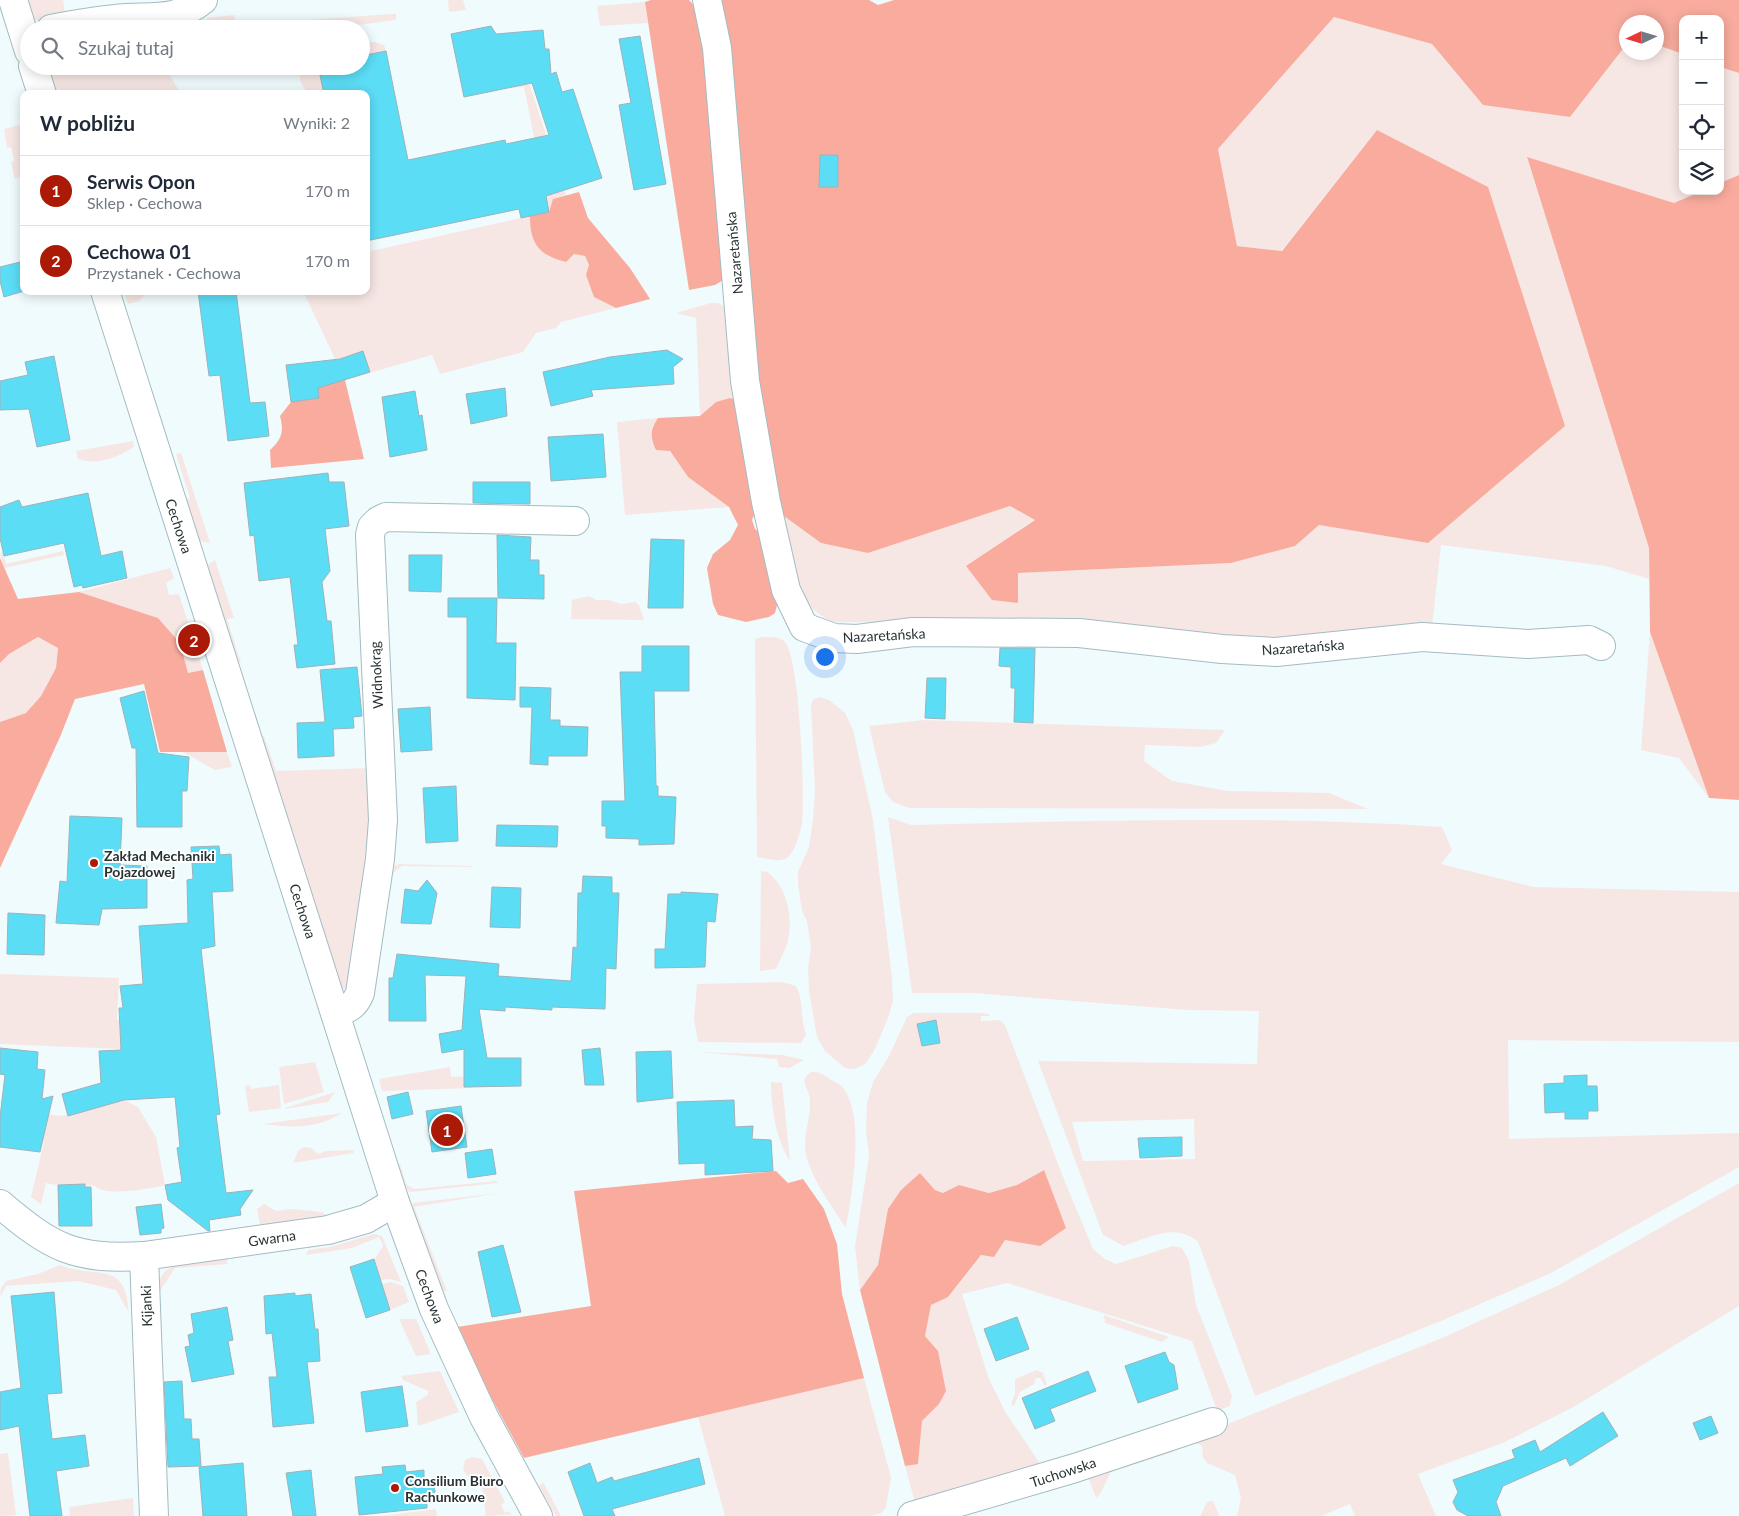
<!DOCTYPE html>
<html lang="pl">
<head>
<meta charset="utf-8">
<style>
	:root { --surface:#fff; --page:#f2f2f3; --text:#1f2937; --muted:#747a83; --line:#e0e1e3; --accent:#aa1a06 }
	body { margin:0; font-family:Lato,sans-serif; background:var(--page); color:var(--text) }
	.controls { position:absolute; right:15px; top:15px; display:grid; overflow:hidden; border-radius:10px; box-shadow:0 2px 12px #0003 }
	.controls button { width:45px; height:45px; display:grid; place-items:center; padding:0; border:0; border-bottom:1px solid var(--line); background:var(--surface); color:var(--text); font:25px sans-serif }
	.compass { position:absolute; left:1619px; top:15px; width:45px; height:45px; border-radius:50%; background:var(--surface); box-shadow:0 2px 12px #0003; rotate:266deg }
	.you { position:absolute; left:824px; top:656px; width:18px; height:18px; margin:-12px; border:4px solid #fff; border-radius:50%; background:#1a73e8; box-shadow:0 0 0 8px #1a73e833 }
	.badge { display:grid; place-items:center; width:32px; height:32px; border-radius:50%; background:var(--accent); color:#fff; font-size:16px; font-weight:700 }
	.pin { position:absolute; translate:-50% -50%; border:2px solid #fff; box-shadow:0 1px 5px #0006 }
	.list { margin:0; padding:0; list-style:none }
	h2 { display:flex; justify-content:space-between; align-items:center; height:65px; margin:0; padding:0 20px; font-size:21px }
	h2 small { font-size:16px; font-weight:400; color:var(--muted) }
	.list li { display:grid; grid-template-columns:32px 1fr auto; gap:15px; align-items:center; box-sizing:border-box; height:70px; padding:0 20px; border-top:1px solid var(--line) }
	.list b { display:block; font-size:19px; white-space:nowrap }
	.list p { margin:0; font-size:16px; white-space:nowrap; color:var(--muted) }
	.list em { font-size:16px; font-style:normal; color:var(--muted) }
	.icon { flex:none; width:28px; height:28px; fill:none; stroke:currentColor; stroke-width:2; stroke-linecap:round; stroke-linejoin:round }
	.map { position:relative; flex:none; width:1739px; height:1516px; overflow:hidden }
	.search { position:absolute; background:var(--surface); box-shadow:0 2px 12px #0003; left:20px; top:20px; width:350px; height:55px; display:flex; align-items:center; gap:12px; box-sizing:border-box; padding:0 18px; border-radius:28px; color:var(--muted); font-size:19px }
	.panel { position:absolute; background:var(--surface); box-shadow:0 2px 12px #0003; left:20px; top:90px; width:350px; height:205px; border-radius:10px }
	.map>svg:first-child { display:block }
	.green { fill:#f7e7e4; fill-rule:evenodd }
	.forest { fill:#f9ac9e }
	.building { fill:#5cddf6; stroke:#9bb3b9 }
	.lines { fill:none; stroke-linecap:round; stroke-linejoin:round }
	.minor-casing { stroke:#a3bcc2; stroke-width:30 }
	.minor { stroke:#fff; stroke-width:28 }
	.poi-dot { fill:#aa1a06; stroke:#fff; stroke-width:2 }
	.labels { text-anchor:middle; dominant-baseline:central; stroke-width:4; stroke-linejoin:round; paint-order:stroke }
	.street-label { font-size:14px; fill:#283234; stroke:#fff }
	.poi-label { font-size:14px; font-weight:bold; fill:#283234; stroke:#fff; text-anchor:start }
</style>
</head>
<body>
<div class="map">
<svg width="1739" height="1516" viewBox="0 0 1739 1516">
	<rect width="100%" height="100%" fill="#f0fbfd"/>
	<g class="green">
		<polygon points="28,0 63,0 66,18 46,21 34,19"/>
		<polygon points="448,0 463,0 466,10 449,12"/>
		<polygon points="645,2 648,23 600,26 597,6"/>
		<polygon points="391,14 396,14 396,20 327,29 223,29 208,25 207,18 234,15 237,25"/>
		<path d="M1334,17L1432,44L1483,105L1570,117L1626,45V52H1656L1657,45L1683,54V191H1702L1674,203L1527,158L1649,548V579L1606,566L1441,545L1432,627L1273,643L1092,626L1079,619L998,623L833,622C789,602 787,553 777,511L821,543L868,553L1010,506L1035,519L966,567L1018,603V573L1231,563L1295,546L1319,525L1428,543L1377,130L1281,251L1237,246L1218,149Z"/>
		<polygon points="497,37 529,83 566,195 553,199 549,212 524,87 508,88"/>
		<polygon points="375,42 384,45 386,51 361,56 361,43"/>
		<polygon points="48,66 164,66 181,94 61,94 60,89 56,90"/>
		<path d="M299,66H318L324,94H309C300,85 299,78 299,66Z"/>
		<polygon points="1720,67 1739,73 1739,175 1720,183"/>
		<polygon points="24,124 24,176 15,179 11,162 14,161 11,147 7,148 4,129"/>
		<polygon points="530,216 574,254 585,256 589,265 594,297 616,308 561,322 556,328 536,333 523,352 440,374 432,355 345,380 303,291 366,291 366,252"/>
		<polygon points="124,291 143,291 143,297 139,301 128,304"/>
		<polygon points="711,303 718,303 730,311 739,401 716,402 700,416 696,318 676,313"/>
		<polygon points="658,418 652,427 688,477 729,507 625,515 617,422"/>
		<path d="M133,441L134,447C118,457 97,466 78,459L76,451Z"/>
		<polygon points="181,453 210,543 198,541 185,500 190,498 176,454"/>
		<polygon points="63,551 64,555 4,568 0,554 3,552 6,564"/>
		<polygon points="215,560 234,618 227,619 241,663 237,662 206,566"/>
		<polygon points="170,568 174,578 166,583 169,595 179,594 203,670 188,673 180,643 158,618 79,592"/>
		<polygon points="589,596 597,600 609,600 621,604 635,602 639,605 644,620 571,619 572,600"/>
		<path d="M353,607L368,628L375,808L350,955C350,967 356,981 344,989L339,986L261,737L264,736L276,771L371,768L366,628Z"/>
		<polygon points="1650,632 1709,798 1679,758 1641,750"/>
		<polygon points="38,637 58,648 56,668 41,696 26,713 0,722 0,727 0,663 9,654"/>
		<path d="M763,637C771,637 779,636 785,642C800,659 805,797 802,823C800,833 795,852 787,858C779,863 766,858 757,857L755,639Z"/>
		<polygon points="819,697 829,700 845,713 853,730 873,820 892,978 893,1001 888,1018 874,1051 865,1064 855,1069 845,1068 825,1051 817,1037 809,991 808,969 811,946 807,921 802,911 798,884 798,872 809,847 813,819 815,792 811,704 813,700"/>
		<polygon points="924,720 1225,730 1216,743 1200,747 1145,745 1144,761 1172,781 1228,791 1329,793 1368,809 909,808 893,802 885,792 869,726"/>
		<polygon points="183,752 227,752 232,767 215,770"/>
		<path d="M888,817L911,825C1088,821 1265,815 1442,827L1452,850L1441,864L1534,887L1739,892V1042L1508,1040L1509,1139L1739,1133V1167L1551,1273L1441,1321L1255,1396L1198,1242C1175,1222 1149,1238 1124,1246L1103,1235L1038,1061L1257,1064L1259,1011L1188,1010L973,993H912ZM1194,1119L1195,1159L1083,1161L1072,1122Z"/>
		<polygon points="399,864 472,866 473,867 402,866 386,879 390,868"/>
		<path d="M761,871L767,872C787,886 793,916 788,940C787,947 779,962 776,969L760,971Z"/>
		<polygon points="0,974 119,978 117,1019 120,1020 121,1049 0,1044"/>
		<path d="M782,982L796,986C804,1001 800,1018 806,1034L801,1043L698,1042L694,1019L697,984Z"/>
		<polygon points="914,1013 981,1013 989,1014 989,1016 981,1016 981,1021 1000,1020 1005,1025 1065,1182 1093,1249 1105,1259 1116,1264 1173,1246 1182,1248 1189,1261 1196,1305 1232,1396 1230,1406 1217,1411 1192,1341 1007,1283 962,1294 989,1379 1006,1413 1043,1468 917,1504 914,1499 905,1466 918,1463 922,1421 939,1404 938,1351 925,1336 931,1305 948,1297 981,1255 994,1256 1005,1240 1040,1246 1043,1170 1017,1185 989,1193 959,1185 944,1193 935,1190 920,1173 884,1238 878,1265 860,1290 855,1247 869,1155 866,1130 867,1103 873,1082 889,1056 907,1017"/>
		<polygon points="698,1052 783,1055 804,1060 789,1068 779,1067 777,1059"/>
		<polygon points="315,1062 324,1092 284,1104 279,1067"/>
		<polygon points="450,1067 451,1077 471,1076 472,1088 382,1091 379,1079"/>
		<path d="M811,1072C819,1071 824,1075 831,1080C836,1082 841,1085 844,1089C865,1118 852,1194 846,1228C832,1206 805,1171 805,1145C805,1130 811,1115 810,1099C809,1088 798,1081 811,1072Z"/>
		<path d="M771,1082L782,1083L790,1161C776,1140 771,1107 771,1082Z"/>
		<polygon points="250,1085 251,1089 279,1085 281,1108 249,1112 245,1086"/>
		<polygon points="335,1092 328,1102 285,1109 285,1108"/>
		<path d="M124,1100L138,1107L156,1137L165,1185C151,1189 117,1194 103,1190C98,1189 95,1185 89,1185C74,1184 61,1187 46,1183L41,1204L31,1197L44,1142L37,1113L63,1116Z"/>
		<path d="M342,1113C316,1129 293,1128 263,1124Z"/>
		<polygon points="304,1147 311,1148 318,1154 326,1151 353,1150 354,1153 293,1163 298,1151"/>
		<polygon points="396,1164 400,1164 406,1184 414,1189 497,1181 498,1183 410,1192 404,1187"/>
		<polygon points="1739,1183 1739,1306 1577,1405 1505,1442 1418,1474 1436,1516 1355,1516 1350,1504 1321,1516 1237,1516 1241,1498 1235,1475 1207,1463 1203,1458 1202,1446 1194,1442 1177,1448 1173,1452 1111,1472 1100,1494 1096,1498 1087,1474 1223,1426 1442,1338 1559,1285"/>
		<polygon points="499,1193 414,1207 447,1291 443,1291 412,1210 413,1203"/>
		<polygon points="264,1204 276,1211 291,1209 313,1211 324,1213 327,1217 260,1225 257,1209"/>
		<polygon points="374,1234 382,1236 401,1282 390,1279 381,1280 375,1259 383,1246 379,1237 352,1248 306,1255 308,1250 330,1247"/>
		<path d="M226,1259L228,1264L175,1268L158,1294C159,1281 160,1272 173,1267Z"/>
		<path d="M60,1265C98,1280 125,1258 129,1313L116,1290L78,1281L6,1286L0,1297L1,1288L6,1281L38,1274Z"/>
		<polygon points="391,1282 403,1286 409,1302 390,1310 382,1284"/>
		<polygon points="1104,1315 1169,1337 1162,1342 1105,1323"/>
		<polygon points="399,1319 416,1319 431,1354 416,1356"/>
		<polygon points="1037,1370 1043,1373 1047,1385 1044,1385 1041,1378 1036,1378 1034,1384 1020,1392 1014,1406 1011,1404 1015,1394 1015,1379"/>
		<polygon points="440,1371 459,1412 418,1426 416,1402 428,1395 428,1391 403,1380 401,1376"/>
		<polygon points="864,1378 891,1477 886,1507 881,1513 871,1516 725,1516 698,1417"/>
		<polygon points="8,1453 16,1515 0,1516 0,1454"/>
		<polygon points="472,1457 482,1459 505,1502 501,1505 505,1513 509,1511 512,1516 511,1514 486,1516 481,1479 469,1478 463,1470 465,1460"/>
		<polygon points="543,1482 561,1516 556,1516 539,1486"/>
		<polygon points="133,1498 134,1516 70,1516 69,1507"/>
		<polygon points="1211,1501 1214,1502 1219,1516 1200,1516 1207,1502"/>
		<polygon points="436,1509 437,1516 382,1516"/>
	</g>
	<g class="forest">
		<polygon points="651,0 689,0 696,8 701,18 728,277 715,285 689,290 645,2"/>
		<polygon points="712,0 869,0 878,5 894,0 1739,0 1739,73 1720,67 1720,19 1683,19 1683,54 1657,45 1656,22 1626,22 1626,45 1570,117 1483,105 1432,44 1334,17 1218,149 1237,246 1282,251 1377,130 1488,187 1565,426 1428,543 1319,525 1295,546 1231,563 1018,573 1018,603 992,600 966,566 1035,520 1010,506 868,553 821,543 777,511 750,317"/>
		<polygon points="1527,157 1674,203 1702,191 1720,191 1720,183 1739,175 1739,800 1709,798 1650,632 1649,548"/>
		<path d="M579,192L588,218L630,268L650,299L616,308L594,297L586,275L589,265L585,256L574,254L566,262C538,255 530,243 530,216L549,212L553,199Z"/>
		<path d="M345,380L364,459L271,468L270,450C282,439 284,432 280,416L291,402L319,398L317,384Z"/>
		<path d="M730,398L739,401L759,503L752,520L755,529L767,540L778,601L775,613L769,617L746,622L718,615L713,604L707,568L713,554L730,540L738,525L729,507L688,477L670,451L656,450C650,437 650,430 658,418L700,416L716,402Z"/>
		<polygon points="0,558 18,599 79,592 158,618 180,643 188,673 203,670 227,752 160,752 144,684 75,699 60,737 0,868 0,722 26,713 41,696 56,668 58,648 38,637 9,654 0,663"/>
		<polygon points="1044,1170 1066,1228 1040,1246 1005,1240 994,1257 981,1255 948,1297 931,1305 925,1336 938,1351 946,1391 939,1404 922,1421 918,1464 905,1466 860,1290 878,1265 888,1209 901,1190 920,1173 935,1190 943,1193 959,1185 989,1193 1017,1185"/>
		<polygon points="776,1171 788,1183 803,1179 824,1209 837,1244 842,1294 864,1378 524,1458 486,1388 457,1327 591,1306 574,1191"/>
	</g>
	<g class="building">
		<polygon points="491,26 496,34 543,30 545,49 549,49 551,74 556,72 562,92 573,89 602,178 546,196 549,212 521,218 519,209 366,241 366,94 324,94 318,66 361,66 361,56 386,51 408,160 505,140 506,144 549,135 532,83 464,97 451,34"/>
		<polygon points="640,36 666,184 634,190 619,105 631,103 619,39"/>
		<polygon points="820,155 838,155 838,187 819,187"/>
		<polygon points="24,261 24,291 4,297 0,281 0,267"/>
		<polygon points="198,291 236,291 250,403 265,402 269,436 228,441 220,375 209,376"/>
		<polygon points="667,350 683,359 673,367 674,384 591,390 593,396 551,406 543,372 610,357"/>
		<polygon points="363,351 370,372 318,388 319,398 291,402 286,365 340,359"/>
		<polygon points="54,356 70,440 37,447 29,409 0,410 0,381 28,375 25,362"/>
		<polygon points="505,388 507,416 471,424 466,394"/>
		<polygon points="415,391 419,416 422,415 427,450 390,457 382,397"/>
		<polygon points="603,434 606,477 551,481 548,437"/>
		<polygon points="328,473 329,482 344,482 349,526 325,529 330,571 322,582 327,621 331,621 335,664 297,668 294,645 298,645 290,577 259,581 254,535 250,536 244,483"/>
		<polygon points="473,482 530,482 530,504 473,503"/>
		<polygon points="88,493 101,556 122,551 127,578 83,588 82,585 74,587 64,543 4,556 0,538 0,507 19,500 22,507"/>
		<polygon points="497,535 531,537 530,560 539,560 539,575 544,575 544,599 498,598"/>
		<polygon points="651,539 684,540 683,608 648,608"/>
		<polygon points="409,555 442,555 441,592 409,591"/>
		<polygon points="448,598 497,598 496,643 516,643 515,700 467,698 467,617 448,617"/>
		<polygon points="642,646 689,646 689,691 654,691 656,786 658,786 658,796 676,797 674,844 639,845 639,839 606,838 606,826 602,826 602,801 625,801 620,672 642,672"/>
		<polygon points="1000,648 1035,648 1033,723 1014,722 1015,688 1011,688 1011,667 999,666"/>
		<polygon points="357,667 362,716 353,717 354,728 333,729 334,756 298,758 297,723 325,722 320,670"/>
		<polygon points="927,678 946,678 945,719 925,718"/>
		<polygon points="520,687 551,688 550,720 560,720 560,726 588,727 587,756 548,756 548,765 530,764 532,707 520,707"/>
		<polygon points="144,691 158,753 189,757 187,791 182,791 182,827 137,827 136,748 132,748 120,698"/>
		<polygon points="430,707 432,750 401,752 398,709"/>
		<polygon points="456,786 458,841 426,843 423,788"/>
		<polygon points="70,816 122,818 120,865 147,866 147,908 102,909 99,925 56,923 60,881 67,882"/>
		<polygon points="497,825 558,826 557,847 496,846"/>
		<polygon points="219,846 220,855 231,854 233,891 212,892 215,946 201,949 220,1114 216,1115 226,1193 253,1190 240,1209 241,1215 209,1220 210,1231 208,1231 168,1200 165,1185 182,1182 177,1148 180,1147 175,1097 124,1100 68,1116 62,1094 101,1083 99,1051 121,1050 119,1008 123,1008 120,986 143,984 139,926 188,923 187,880 193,879 191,847"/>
		<polygon points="583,876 612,877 612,893 619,893 616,969 606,968 605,1009 552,1007 552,1010 505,1007 505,1011 479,1009 487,1058 521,1058 521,1086 464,1087 464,1049 442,1053 439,1034 462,1030 466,976 425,975 426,1021 389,1021 389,978 393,978 397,954 499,964 498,976 571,981 573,947 577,948 578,893 582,893"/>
		<polygon points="427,880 437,893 431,924 401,923 405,889 418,891"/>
		<polygon points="492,887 521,888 520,928 490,927"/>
		<polygon points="681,892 718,894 715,922 707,921 705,967 655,968 655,949 665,949 668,894 681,894"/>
		<polygon points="8,913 45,915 44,955 7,954"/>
		<polygon points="936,1020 940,1043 922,1046 917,1024"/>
		<polygon points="0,1048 38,1052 37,1069 45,1070 42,1099 53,1096 40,1152 0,1147 0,1117 5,1075 0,1074"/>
		<polygon points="600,1048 604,1085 585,1085 582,1050"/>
		<polygon points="671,1051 673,1098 637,1102 636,1052"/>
		<polygon points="1587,1075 1587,1086 1597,1086 1598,1111 1588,1111 1588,1119 1565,1119 1565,1112 1545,1113 1544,1084 1564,1083 1564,1076"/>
		<polygon points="408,1092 413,1114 392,1119 387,1097"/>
		<polygon points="734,1100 735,1127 753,1126 752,1139 771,1140 773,1171 705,1175 705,1163 679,1164 677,1102"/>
		<polygon points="461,1106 467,1147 432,1152 426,1111"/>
		<polygon points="1182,1137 1182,1156 1140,1158 1138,1138"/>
		<polygon points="492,1149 496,1174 468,1178 465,1153"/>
		<polygon points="85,1184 85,1187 91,1187 92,1226 59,1226 58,1185"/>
		<polygon points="161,1204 164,1228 161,1229 161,1233 140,1235 136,1207"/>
		<polygon points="503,1245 521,1312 492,1317 478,1252"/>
		<polygon points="374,1259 390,1310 366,1318 350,1267"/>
		<polygon points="54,1292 62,1393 47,1394 52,1439 85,1435 89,1466 56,1471 62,1516 30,1516 19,1426 0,1430 0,1392 21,1388 11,1296"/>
		<polygon points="295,1293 295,1296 311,1294 315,1329 318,1329 320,1361 307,1362 314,1423 273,1427 269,1377 277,1377 272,1333 266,1334 264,1296"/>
		<polygon points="227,1307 233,1340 228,1341 234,1374 192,1382 185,1347 190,1346 188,1335 194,1333 191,1314"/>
		<polygon points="1017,1317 1029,1349 996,1361 984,1329"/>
		<polygon points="1165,1352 1169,1362 1174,1365 1178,1389 1138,1403 1125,1366"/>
		<polygon points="1088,1371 1096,1391 1050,1409 1055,1421 1035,1429 1022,1398"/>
		<polygon points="182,1381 184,1419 191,1419 192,1439 199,1439 201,1466 168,1467 164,1382"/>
		<polygon points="402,1386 408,1426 366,1432 361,1392"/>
		<polygon points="1603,1412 1618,1436 1570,1466 1566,1458 1503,1486 1496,1502 1501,1516 1468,1516 1457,1510 1453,1502 1458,1492 1453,1480 1515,1458 1512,1450 1535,1440 1540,1452"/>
		<polygon points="1711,1416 1718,1433 1700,1440 1693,1423"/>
		<polygon points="699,1458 705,1484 612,1509 615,1516 584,1516 568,1472 590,1463 597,1483 612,1477 614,1481"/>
		<polygon points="243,1463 247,1516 203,1516 199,1467"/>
		<polygon points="405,1465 406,1472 424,1470 424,1477 434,1484 435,1492 427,1501 427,1508 359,1515 355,1477 383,1474 382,1467"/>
		<polygon points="311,1470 316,1516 293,1516 286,1473"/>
	</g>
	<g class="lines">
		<defs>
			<g id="minor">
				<polyline points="13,0 29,51"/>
				<polyline points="707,0 717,48 745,381 766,502 786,590 804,627 834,638 857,639 913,632 1079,633 1222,649 1276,652 1422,637 1528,644 1589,640 1601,646"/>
				<path d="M51,29C72,25 94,21 115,19C149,15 175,23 203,0"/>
				<polyline points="33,66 42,94"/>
				<polyline points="105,291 395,1202 434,1309 484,1417 538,1516"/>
				<path d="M335,1013C348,1009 355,1006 360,993L380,859L383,820L370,535L372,527L378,521L386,517L575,521"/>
				<path d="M0,1204C52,1248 74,1260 144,1256L328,1230L366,1219L395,1202"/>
				<polyline points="144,1256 154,1516"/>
				<polyline points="912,1516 1075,1468 1213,1422"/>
			</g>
		</defs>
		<use href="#minor" class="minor-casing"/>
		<use href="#minor" class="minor"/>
	</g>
	<g class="poi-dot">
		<circle cx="94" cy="863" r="5"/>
		<circle cx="395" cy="1488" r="5"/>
	</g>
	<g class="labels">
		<g class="street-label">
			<text transform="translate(734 253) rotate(-95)">Nazaretańska</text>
			<text transform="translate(179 526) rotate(72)">Cechowa</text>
			<text transform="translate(884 635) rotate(-3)">Nazaretańska</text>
			<text transform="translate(1303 647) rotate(-4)">Nazaretańska</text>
			<text transform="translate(376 675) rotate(-93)">Widnokrąg</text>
			<text transform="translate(303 911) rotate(72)">Cechowa</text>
			<text transform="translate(272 1238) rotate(-8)">Gwarna</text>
			<text transform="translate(430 1296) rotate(69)">Cechowa</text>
			<text transform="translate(146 1306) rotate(-92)">Kijanki</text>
			<text transform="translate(1063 1472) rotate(-18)">Tuchowska</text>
		</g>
		<g class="poi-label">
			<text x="104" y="855">Zakład Mechaniki<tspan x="104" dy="16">Pojazdowej</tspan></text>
			<text x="405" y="1480">Consilium Biuro<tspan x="405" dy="16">Rachunkowe</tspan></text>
		</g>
	</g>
</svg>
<div class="controls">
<button>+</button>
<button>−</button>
<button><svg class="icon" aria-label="locate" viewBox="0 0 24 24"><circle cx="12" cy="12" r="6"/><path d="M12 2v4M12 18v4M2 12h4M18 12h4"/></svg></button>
<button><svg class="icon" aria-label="layers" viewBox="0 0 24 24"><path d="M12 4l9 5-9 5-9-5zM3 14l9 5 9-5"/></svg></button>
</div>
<svg class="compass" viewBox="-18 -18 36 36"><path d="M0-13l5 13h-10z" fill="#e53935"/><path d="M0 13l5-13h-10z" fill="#747a83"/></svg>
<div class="you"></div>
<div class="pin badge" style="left:447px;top:1130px">1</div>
<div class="pin badge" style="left:194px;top:640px">2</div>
<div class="search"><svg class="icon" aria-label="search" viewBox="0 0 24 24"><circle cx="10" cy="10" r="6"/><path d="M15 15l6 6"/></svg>Szukaj tutaj</div>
<section class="panel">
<h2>W pobliżu<small>Wyniki: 2</small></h2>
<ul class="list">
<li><span class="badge">1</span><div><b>Serwis Opon</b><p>Sklep · Cechowa</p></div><em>170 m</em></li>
<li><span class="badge">2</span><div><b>Cechowa 01</b><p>Przystanek · Cechowa</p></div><em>170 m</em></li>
</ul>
</section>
</div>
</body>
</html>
